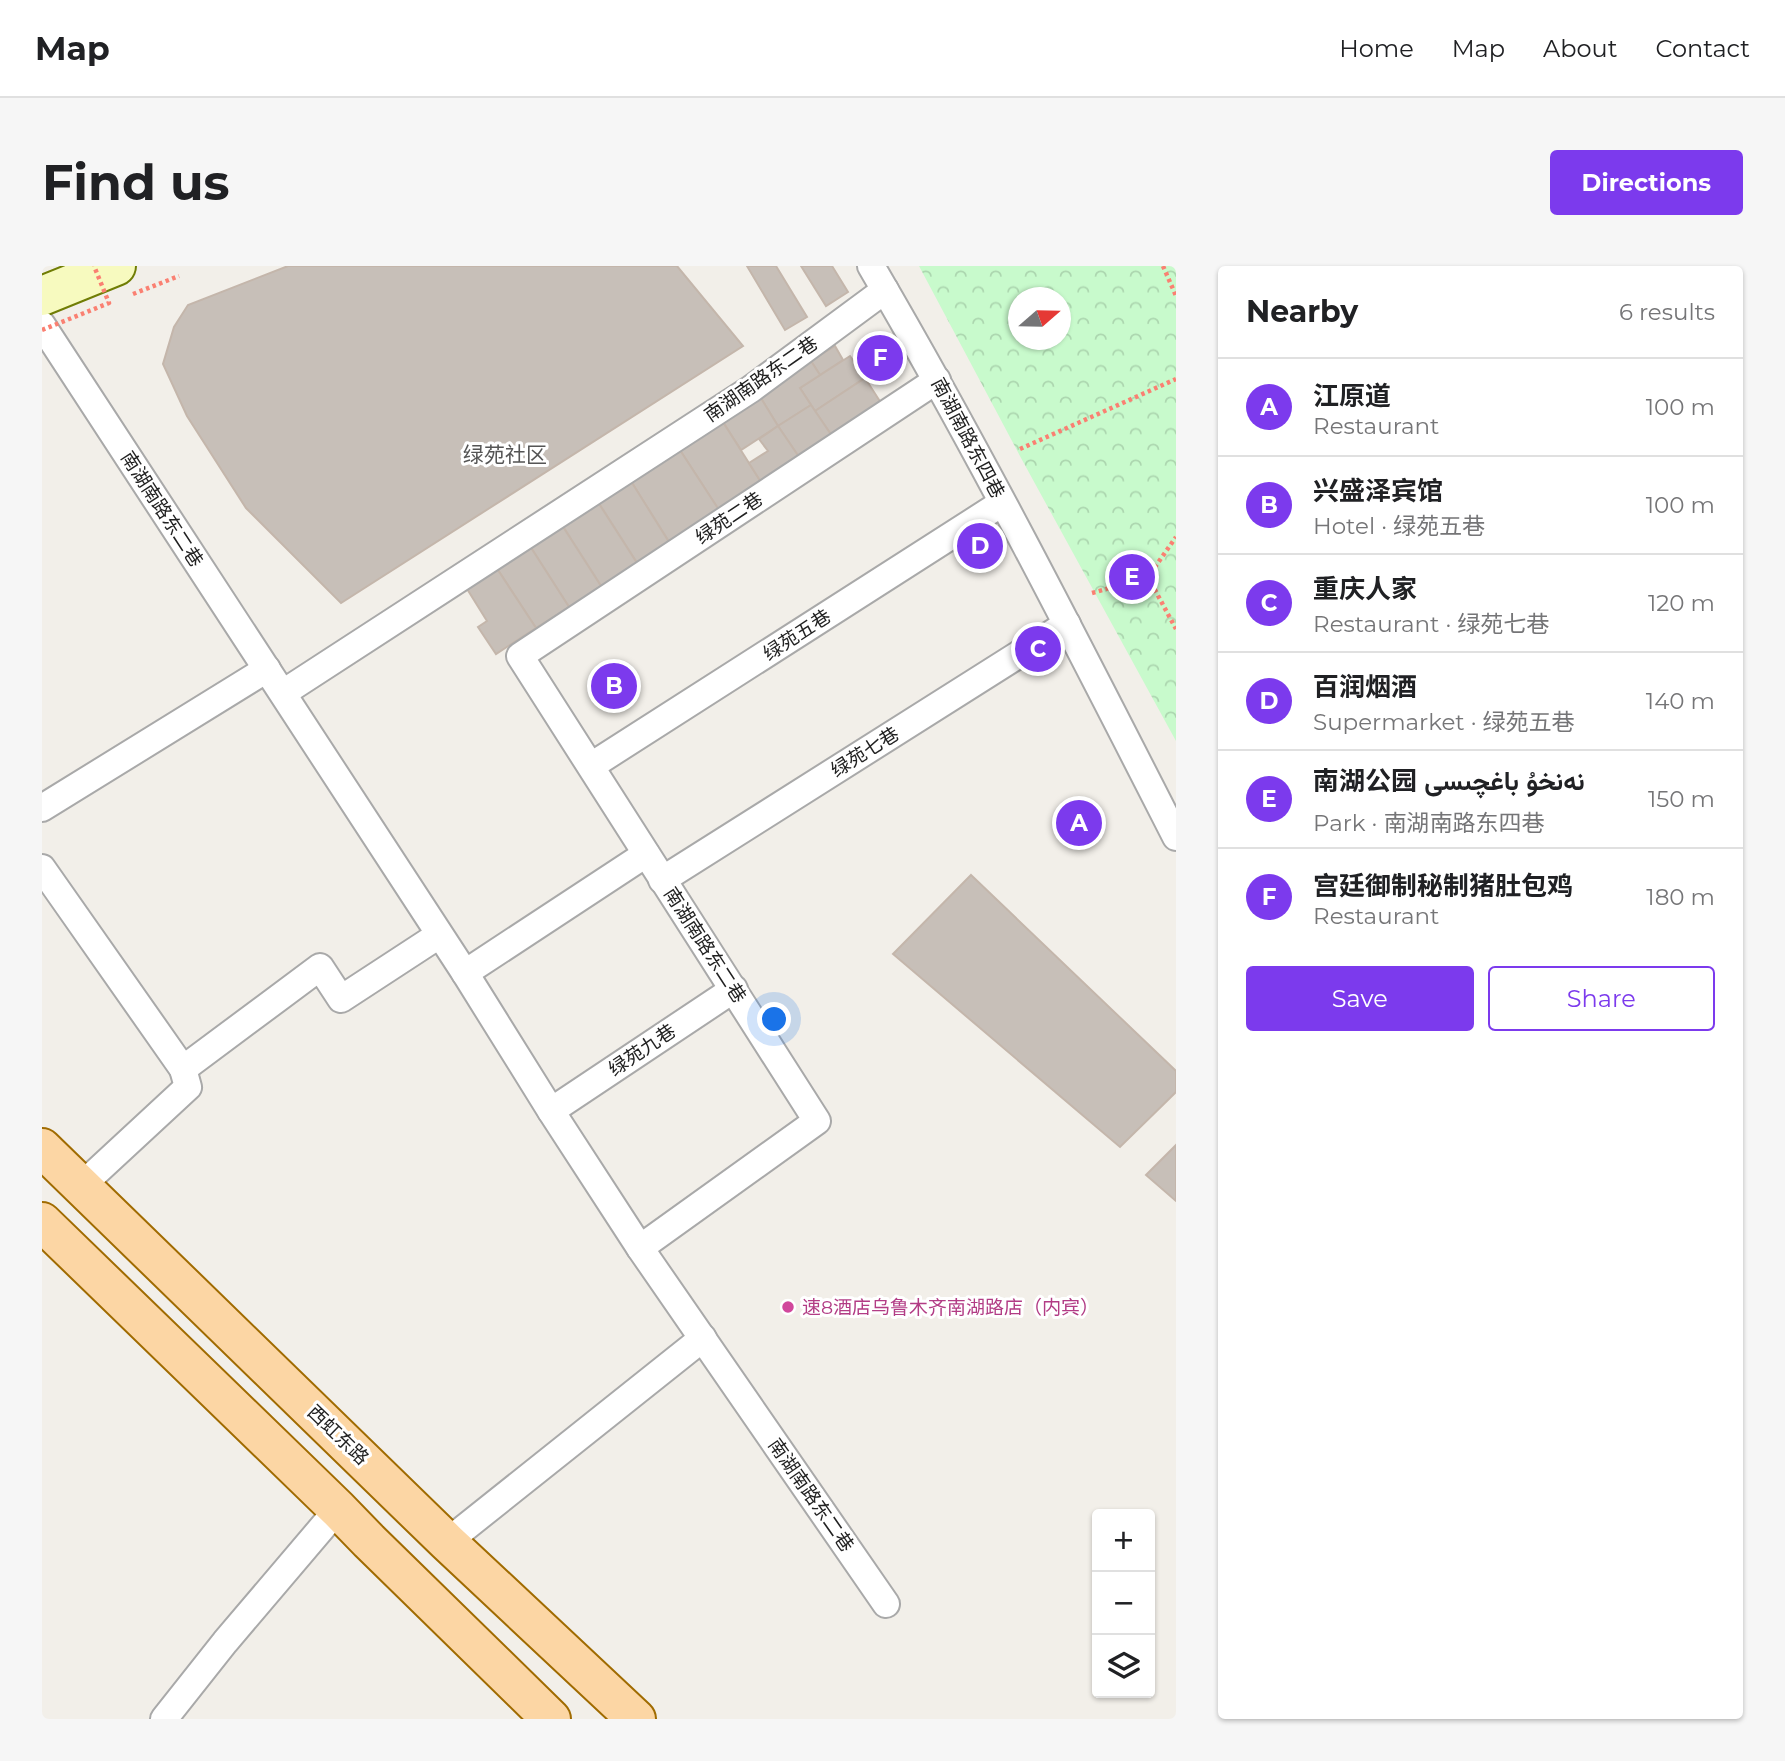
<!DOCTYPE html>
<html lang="en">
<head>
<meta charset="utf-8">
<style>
	:root { --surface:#fff; --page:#f6f6f6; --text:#202124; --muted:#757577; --line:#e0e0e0; --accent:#7c3aed }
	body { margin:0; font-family:Montserrat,Vazirmatn,"Noto Sans SC",sans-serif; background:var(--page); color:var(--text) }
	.controls { position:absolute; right:21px; bottom:21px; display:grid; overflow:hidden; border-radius:7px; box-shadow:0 2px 5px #0004 }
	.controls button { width:63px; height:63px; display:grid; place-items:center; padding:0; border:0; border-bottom:2px solid var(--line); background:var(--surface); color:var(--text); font:35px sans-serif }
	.compass { position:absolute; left:966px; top:21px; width:63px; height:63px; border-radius:50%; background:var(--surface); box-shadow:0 2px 5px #0004; rotate:70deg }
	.you { position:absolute; left:733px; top:754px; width:24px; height:24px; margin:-18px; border:5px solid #fff; border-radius:50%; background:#1a73e8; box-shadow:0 0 0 10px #1a73e833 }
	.badge { display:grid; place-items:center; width:46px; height:46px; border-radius:50%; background:var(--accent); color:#fff; font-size:23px; font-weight:700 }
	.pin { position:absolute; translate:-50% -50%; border:4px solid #fff; box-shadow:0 2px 7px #0006 }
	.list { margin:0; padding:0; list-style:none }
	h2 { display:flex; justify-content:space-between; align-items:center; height:91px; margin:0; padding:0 28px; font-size:30px }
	h2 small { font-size:23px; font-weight:400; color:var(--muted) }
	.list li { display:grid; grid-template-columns:46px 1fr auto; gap:21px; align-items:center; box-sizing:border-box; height:98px; padding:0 28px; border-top:2px solid var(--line) }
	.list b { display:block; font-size:26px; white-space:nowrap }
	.list p { margin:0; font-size:23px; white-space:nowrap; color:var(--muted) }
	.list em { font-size:23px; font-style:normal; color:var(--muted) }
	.actions { display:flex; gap:14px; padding:21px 28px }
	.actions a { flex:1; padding:16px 0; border:2px solid var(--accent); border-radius:7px; text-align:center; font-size:24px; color:var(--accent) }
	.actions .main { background:var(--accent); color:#fff }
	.icon { flex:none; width:38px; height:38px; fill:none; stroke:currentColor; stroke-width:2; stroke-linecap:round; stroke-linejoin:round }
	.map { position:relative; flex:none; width:1134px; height:1453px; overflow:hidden; border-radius:7px }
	header { display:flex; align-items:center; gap:42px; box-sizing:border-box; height:98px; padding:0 35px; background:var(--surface); border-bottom:2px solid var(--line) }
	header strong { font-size:33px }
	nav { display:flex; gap:38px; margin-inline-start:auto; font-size:24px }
	.intro { display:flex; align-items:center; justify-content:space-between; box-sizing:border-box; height:168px; padding:0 42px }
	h1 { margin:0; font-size:49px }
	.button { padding:18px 32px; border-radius:7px; background:var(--accent); color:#fff; font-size:24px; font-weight:700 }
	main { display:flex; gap:42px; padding:0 42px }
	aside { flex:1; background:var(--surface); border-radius:7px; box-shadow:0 2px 5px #0004 }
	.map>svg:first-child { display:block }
	.park { fill:url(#park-crowns); fill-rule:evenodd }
	.building { fill:#c7bfb8; stroke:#c4b6ab; stroke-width:2 }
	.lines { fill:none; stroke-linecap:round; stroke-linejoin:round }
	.street-casing { stroke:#a9a9a9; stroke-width:30 }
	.secondary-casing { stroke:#707d05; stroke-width:42 }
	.primary-casing { stroke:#a06b00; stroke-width:42 }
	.path { stroke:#fa8072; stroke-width:4.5; stroke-dasharray:3.5 3.5; stroke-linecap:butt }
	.street { stroke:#fff; stroke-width:26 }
	.secondary { stroke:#f7fabf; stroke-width:38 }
	.primary { stroke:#fcd6a4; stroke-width:38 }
	.path-bridge { stroke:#fa8072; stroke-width:4.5; stroke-dasharray:3.5 3.5; stroke-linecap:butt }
	.hotel-dot { fill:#d1479c; stroke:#fff; stroke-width:2.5 }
	.labels { text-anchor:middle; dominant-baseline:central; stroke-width:6; stroke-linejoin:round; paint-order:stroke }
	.street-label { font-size:19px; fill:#222; stroke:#fff }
	.hotel-label { font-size:19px; fill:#b23c85; stroke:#fff; text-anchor:start }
	.neighbourhood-label { font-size:21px; fill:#555; stroke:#fff }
</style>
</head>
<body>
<header>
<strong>Map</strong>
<nav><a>Home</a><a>Map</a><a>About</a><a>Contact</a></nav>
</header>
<div class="intro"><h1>Find us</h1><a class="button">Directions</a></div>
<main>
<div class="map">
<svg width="1134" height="1453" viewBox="0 0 1134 1453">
	<defs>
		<pattern id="park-crowns" width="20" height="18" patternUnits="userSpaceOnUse" patternTransform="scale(1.75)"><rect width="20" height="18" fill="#c8facc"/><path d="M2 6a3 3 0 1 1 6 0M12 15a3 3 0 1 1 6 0" fill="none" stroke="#acd6af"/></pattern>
	</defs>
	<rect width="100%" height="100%" fill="#f2efe9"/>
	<path class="park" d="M877,0H1134V475L979,192ZM976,32H1018V74H976Z"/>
	<g class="building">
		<polygon points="246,0 635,0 701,80 299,337 204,242 145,150 121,98 132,61 146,39"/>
		<polygon points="705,0 734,0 765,51 743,64"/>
		<polygon points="759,0 790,0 806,26 784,40"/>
		<polygon points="793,80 801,94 778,109 769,95"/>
		<polygon points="808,90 823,112 773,145 758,122"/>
		<polygon points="769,95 778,109 758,122 769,139 736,160 717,129"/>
		<polygon points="823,112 839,137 790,170 773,145"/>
		<polygon points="717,129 736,160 699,184 679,153"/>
		<polygon points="769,139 790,170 757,191 736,160"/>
		<polygon points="679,153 719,216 677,244 636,181"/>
		<polygon points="736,160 757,191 719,216 707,197 726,185 717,173"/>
		<polygon points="636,181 677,244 627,276 587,212"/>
		<polygon points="587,212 627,276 595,297 554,233"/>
		<polygon points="554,233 595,297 559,320 518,256"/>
		<polygon points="518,256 559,320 527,341 486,277"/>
		<polygon points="486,277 527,341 494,362 452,298"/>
		<polygon points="452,298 494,362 454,388 436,361 445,355 422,318"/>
		<polygon points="929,609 1134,805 1134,826 1078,881 851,688"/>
		<polygon points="1134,879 1134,935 1104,909"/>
	</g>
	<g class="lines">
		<defs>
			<g id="street">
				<path d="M829,0C938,186 1036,379 1134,571"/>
				<polyline points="0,59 423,707 509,845 598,982 844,1338"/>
				<polyline points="241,427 709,123 843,24"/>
				<polyline points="549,500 960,237"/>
				<polyline points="0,542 225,403"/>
				<polyline points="0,602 141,803"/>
				<polyline points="620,614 1025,358"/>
				<polyline points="423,707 604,588"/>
				<polyline points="509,845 692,723"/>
				<polyline points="38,921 146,821 141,803 278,701 299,733 397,669"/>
				<polyline points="598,982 775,855 478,390 895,114"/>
				<polyline points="405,1276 661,1072"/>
				<polyline points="122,1453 183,1376 296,1243"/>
			</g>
			<polyline id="secondary" points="0,30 74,0"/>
			<g id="primary">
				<polyline points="0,882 405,1276 594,1453"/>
				<polyline points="0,956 296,1243 327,1275 509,1453"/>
			</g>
		</defs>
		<use href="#street" class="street-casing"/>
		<use href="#secondary" class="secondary-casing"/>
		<use href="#primary" class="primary-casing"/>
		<g class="path">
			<polyline points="1121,0 1134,30"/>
			<polyline points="91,28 137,10"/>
			<polyline points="978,183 1134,113"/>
			<polyline points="1106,311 1134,363"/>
			<polyline points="1050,327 1106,311 1134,271"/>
		</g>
		<use href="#street" class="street"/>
		<use href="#secondary" class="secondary"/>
		<use href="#primary" class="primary"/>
		<polyline class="path-bridge" points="0,64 67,37 52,0"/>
	</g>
	<circle class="hotel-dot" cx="746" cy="1041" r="7"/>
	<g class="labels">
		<g class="street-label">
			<text transform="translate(719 113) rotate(-35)">南湖南路东二巷</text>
			<text transform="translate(926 172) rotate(62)">南湖南路东四巷</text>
			<text transform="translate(120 243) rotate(57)">南湖南路东二巷</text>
			<text transform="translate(687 252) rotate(-34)">绿苑二巷</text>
			<text transform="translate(755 369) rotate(-33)">绿苑五巷</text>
			<text transform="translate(823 486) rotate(-32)">绿苑七巷</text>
			<text transform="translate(663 679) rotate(57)">南湖南路东二巷</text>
			<text transform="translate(600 784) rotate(-34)">绿苑九巷</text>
			<text transform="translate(296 1169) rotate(44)">西虹东路</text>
			<text transform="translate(769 1229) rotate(55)">南湖南路东二巷</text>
		</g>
		<g class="hotel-label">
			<text x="760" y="1041">速8酒店乌鲁木齐南湖路店（内宾）</text>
		</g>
		<g class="neighbourhood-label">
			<text x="463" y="188">绿苑社区</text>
		</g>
	</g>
</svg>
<div class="controls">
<button>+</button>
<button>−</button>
<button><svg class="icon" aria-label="layers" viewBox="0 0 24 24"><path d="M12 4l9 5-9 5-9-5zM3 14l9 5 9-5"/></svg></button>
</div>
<svg class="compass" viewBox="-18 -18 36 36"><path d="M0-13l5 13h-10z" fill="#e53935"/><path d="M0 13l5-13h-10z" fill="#757577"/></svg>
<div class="you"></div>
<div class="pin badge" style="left:1037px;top:557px">A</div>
<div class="pin badge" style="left:572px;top:420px">B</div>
<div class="pin badge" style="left:996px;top:383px">C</div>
<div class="pin badge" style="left:938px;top:280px">D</div>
<div class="pin badge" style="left:1090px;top:311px">E</div>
<div class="pin badge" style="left:838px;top:92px">F</div>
</div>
<aside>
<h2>Nearby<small>6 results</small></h2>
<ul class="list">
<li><span class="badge">A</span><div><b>江原道</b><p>Restaurant</p></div><em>100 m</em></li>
<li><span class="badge">B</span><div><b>兴盛泽宾馆</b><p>Hotel · 绿苑五巷</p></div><em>100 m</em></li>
<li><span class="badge">C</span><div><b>重庆人家</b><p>Restaurant · 绿苑七巷</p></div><em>120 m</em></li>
<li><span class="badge">D</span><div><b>百润烟酒</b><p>Supermarket · 绿苑五巷</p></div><em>140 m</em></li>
<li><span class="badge">E</span><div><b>南湖公园 نەنخۇ باغچىسى</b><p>Park · 南湖南路东四巷</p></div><em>150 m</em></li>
<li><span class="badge">F</span><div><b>宫廷御制秘制猪肚包鸡</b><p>Restaurant</p></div><em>180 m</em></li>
</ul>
<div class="actions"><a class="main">Save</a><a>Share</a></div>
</aside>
</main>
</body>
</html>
